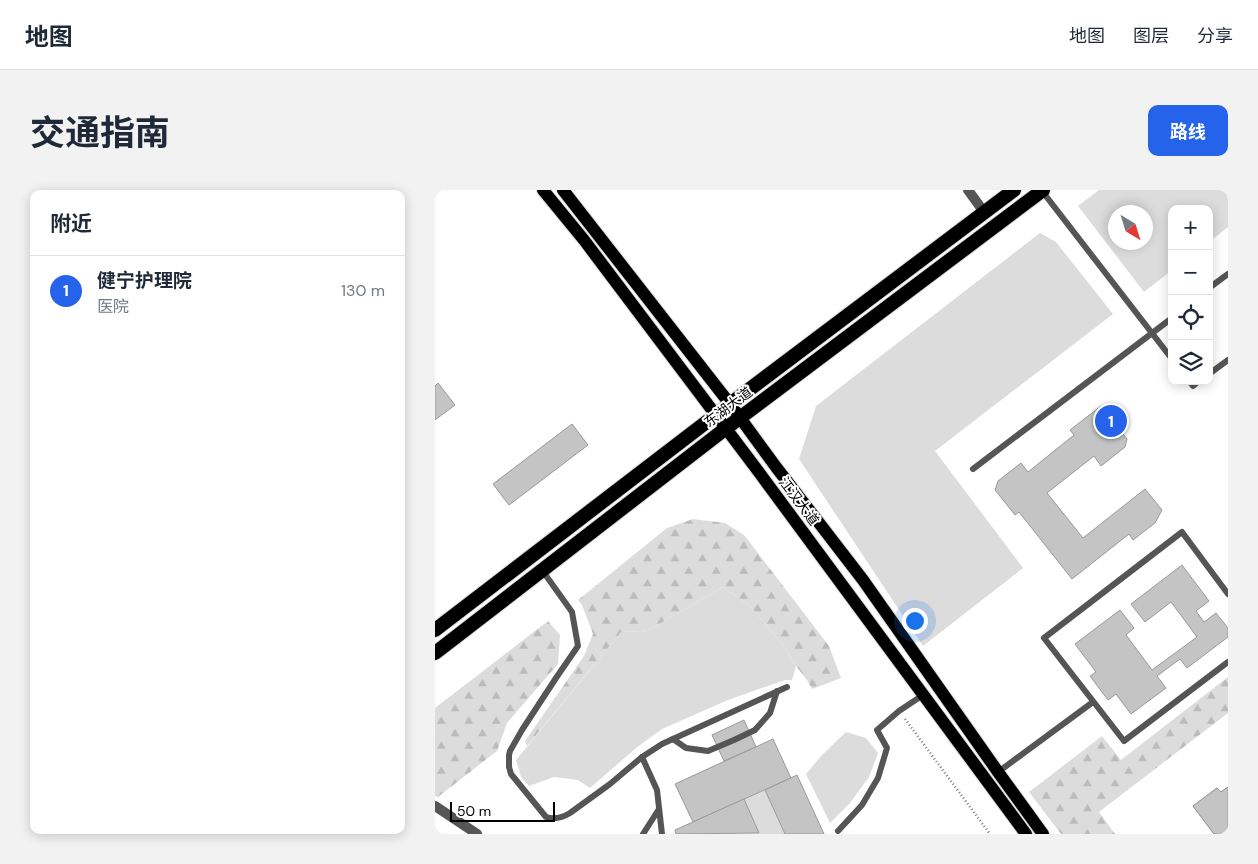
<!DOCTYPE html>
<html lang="zh">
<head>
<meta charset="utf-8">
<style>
	:root { --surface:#fff; --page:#f2f2f3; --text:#1f2937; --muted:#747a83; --line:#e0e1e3; --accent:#2563eb }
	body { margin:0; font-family:"DM Sans","Noto Sans SC",sans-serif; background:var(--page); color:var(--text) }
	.controls { position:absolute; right:15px; top:15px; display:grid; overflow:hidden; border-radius:10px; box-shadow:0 2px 12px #0003 }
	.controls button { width:45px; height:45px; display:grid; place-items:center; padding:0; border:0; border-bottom:1px solid var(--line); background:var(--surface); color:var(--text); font:25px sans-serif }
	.compass { position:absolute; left:673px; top:15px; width:45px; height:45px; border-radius:50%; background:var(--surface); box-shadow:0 2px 12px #0003; rotate:142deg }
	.scale { position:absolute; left:15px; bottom:12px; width:105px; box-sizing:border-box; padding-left:5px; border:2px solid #000; border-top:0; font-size:14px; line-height:18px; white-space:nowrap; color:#000; -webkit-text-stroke:4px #fff; paint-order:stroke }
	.you { position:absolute; left:479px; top:430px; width:18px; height:18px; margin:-12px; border:4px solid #fff; border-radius:50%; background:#1a73e8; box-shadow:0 0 0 8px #1a73e833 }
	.badge { display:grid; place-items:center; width:32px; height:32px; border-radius:50%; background:var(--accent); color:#fff; font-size:16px; font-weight:700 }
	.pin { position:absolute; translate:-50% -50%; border:2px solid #fff; box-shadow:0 1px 5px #0006 }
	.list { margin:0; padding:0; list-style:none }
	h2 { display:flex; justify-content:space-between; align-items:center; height:65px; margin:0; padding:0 20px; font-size:21px }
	h2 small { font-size:16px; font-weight:400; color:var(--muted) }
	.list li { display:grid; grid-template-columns:32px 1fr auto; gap:15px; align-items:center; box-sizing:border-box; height:70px; padding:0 20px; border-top:1px solid var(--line) }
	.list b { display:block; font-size:19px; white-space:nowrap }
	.list p { margin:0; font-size:16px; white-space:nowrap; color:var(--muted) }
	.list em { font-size:16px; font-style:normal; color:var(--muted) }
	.icon { flex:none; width:28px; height:28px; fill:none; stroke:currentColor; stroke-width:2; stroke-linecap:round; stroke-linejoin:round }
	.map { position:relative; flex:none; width:793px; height:644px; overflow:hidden; border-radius:10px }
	header { display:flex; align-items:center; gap:30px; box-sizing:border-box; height:70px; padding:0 25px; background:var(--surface); border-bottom:1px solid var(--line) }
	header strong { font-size:24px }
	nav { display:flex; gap:28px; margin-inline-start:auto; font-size:18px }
	.intro { display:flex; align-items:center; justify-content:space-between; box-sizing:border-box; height:120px; padding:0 30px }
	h1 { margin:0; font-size:35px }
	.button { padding:12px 22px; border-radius:10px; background:var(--accent); color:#fff; font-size:18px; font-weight:700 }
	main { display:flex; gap:30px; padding:0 30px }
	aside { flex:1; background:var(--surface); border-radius:10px; box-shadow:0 2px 12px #0003 }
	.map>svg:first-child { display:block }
	.green { fill:#dcdcdc; fill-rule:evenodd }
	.forest { fill:url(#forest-firs) }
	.building { fill:#c4c4c4; stroke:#999 }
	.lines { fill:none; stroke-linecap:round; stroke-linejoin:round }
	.primary-casing { stroke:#dbdbdb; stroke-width:14 }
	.trunk-casing { stroke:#dbdbdb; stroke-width:16 }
	.path { stroke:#777; stroke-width:2.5; stroke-dasharray:1 2.5; stroke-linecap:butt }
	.service { stroke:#555; stroke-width:6 }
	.minor { stroke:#555; stroke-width:10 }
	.primary { stroke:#000; stroke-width:12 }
	.trunk { stroke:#000; stroke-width:14 }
	.labels { text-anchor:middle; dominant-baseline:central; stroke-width:4; stroke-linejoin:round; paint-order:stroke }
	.street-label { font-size:14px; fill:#000; stroke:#fff }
</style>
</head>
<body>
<header>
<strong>地图</strong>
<nav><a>地图</a><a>图层</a><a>分享</a></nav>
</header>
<div class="intro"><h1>交通指南</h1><a class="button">路线</a></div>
<main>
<aside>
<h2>附近<small></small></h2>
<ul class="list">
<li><span class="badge">1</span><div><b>健宁护理院</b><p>医院</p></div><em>130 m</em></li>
</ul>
</aside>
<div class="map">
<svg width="793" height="644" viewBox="0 0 793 644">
	<defs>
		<pattern id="forest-firs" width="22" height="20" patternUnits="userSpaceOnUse" patternTransform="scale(1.25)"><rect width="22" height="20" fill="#dcdcdc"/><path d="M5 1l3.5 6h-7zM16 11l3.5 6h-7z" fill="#bbb"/></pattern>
	</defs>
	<rect width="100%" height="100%" fill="#fff"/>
	<g class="green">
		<path d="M664,0H793V37L774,52V19H737V80L709,102L643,16ZM710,22V52H680V22Z"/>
		<polygon points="605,43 621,52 678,124 500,261 588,378 488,456 364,269 381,216"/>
		<polygon points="288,397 315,416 348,455 361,476 357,490 350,490 293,510 227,539 201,558 155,598 143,590 119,587 94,596 86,587 81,570 187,441 206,442 219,437"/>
		<polygon points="411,542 431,548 443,563 434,587 415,613 395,633 371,584 387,565"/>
		<polygon points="330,600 350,644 323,644 324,643 309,609"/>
	</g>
	<g class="forest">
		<polygon points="258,329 290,333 309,345 394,456 406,488 377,499 372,490 361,476 348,455 315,416 288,397 219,437 206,442 187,441 92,556 90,551 149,466 158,444 147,415 143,410 232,338"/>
		<polygon points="113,431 125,445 123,474 72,533 62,561 3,607 0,606 0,518"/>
		<polygon points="793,487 793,523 664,622 680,644 626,644 594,602 667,546 686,570"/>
	</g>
	<g class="building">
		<polygon points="3,193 20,215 0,230 0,196"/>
		<polygon points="666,216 692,249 690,257 666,276 659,266 612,303 648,348 710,299 727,320 720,333 698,350 694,344 637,389 584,322 580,325 560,300 563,291 586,273 593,282 639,245 635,240"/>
		<polygon points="137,234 153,255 74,315 58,294"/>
		<polygon points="747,375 774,411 761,421 769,432 781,423 793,438 793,447 752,478 745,469 722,486 731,498 696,524 681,504 673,510 655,486 661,482 640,454 685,420 699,438 691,445 717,480 762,447 736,412 710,432 696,414"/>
		<polygon points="309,530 321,557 289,571 277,545"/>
		<polygon points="338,549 356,588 258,632 240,594"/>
		<polygon points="362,585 389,644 350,644 330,600"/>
		<polygon points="793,597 793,644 779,644 758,616 782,598 786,602"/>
		<polygon points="793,597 793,644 779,644 758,616 782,598 786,602"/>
		<polygon points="309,609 324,643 241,644 240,640"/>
	</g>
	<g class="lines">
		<defs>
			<g id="primary">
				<polyline points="108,0 149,50 326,285 591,644"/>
				<polyline points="128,0 295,214 341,277 428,390 563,582 608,644"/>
			</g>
			<g id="trunk">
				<polyline points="0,440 295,214 579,0"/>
				<polyline points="0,463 290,239 608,0"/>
			</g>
		</defs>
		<use href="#primary" class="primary-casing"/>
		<use href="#trunk" class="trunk-casing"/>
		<polyline class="path" points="470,529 555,644"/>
		<g class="service">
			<polyline points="607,1 737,169"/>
			<polyline points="774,98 793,84"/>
			<polyline points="774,184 793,170"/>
			<polyline points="754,191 758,196 764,191"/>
			<polyline points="538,279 737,128"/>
			<path d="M107,380L137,422L143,456L121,488L87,540L75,561L74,565V577L76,584L111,627C120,630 127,628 135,623L175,594L207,567L227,554L352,497"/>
			<polyline points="793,404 747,342 609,448 689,551 793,472"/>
			<polyline points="238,549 251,558 273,561 299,550 320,540 335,523 342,501"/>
			<polyline points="207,567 222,600 227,644"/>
			<polyline points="563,582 658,512"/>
			<polyline points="403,641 427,615 443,588 452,558 442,540 464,521 488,505"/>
			<polyline points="208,644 224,619"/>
		</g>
		<g class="minor">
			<polyline points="533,0 549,22"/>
			<polyline points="0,616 42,644"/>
		</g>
		<use href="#primary" class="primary"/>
		<use href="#trunk" class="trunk"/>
	</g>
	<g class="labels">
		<g class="street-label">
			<text transform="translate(293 217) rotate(-37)">东湖大道</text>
			<text transform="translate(364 311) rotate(53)">江汉大道</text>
		</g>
	</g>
</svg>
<div class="controls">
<button>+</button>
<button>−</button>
<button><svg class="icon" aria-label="locate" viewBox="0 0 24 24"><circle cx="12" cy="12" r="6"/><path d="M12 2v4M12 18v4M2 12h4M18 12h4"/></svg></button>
<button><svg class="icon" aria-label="layers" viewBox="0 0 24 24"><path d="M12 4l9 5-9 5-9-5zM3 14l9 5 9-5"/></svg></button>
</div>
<svg class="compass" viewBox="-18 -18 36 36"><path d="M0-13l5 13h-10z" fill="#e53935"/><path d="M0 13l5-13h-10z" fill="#747a83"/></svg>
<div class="scale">50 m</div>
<div class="you"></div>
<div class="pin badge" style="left:676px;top:231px">1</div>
</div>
</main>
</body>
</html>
